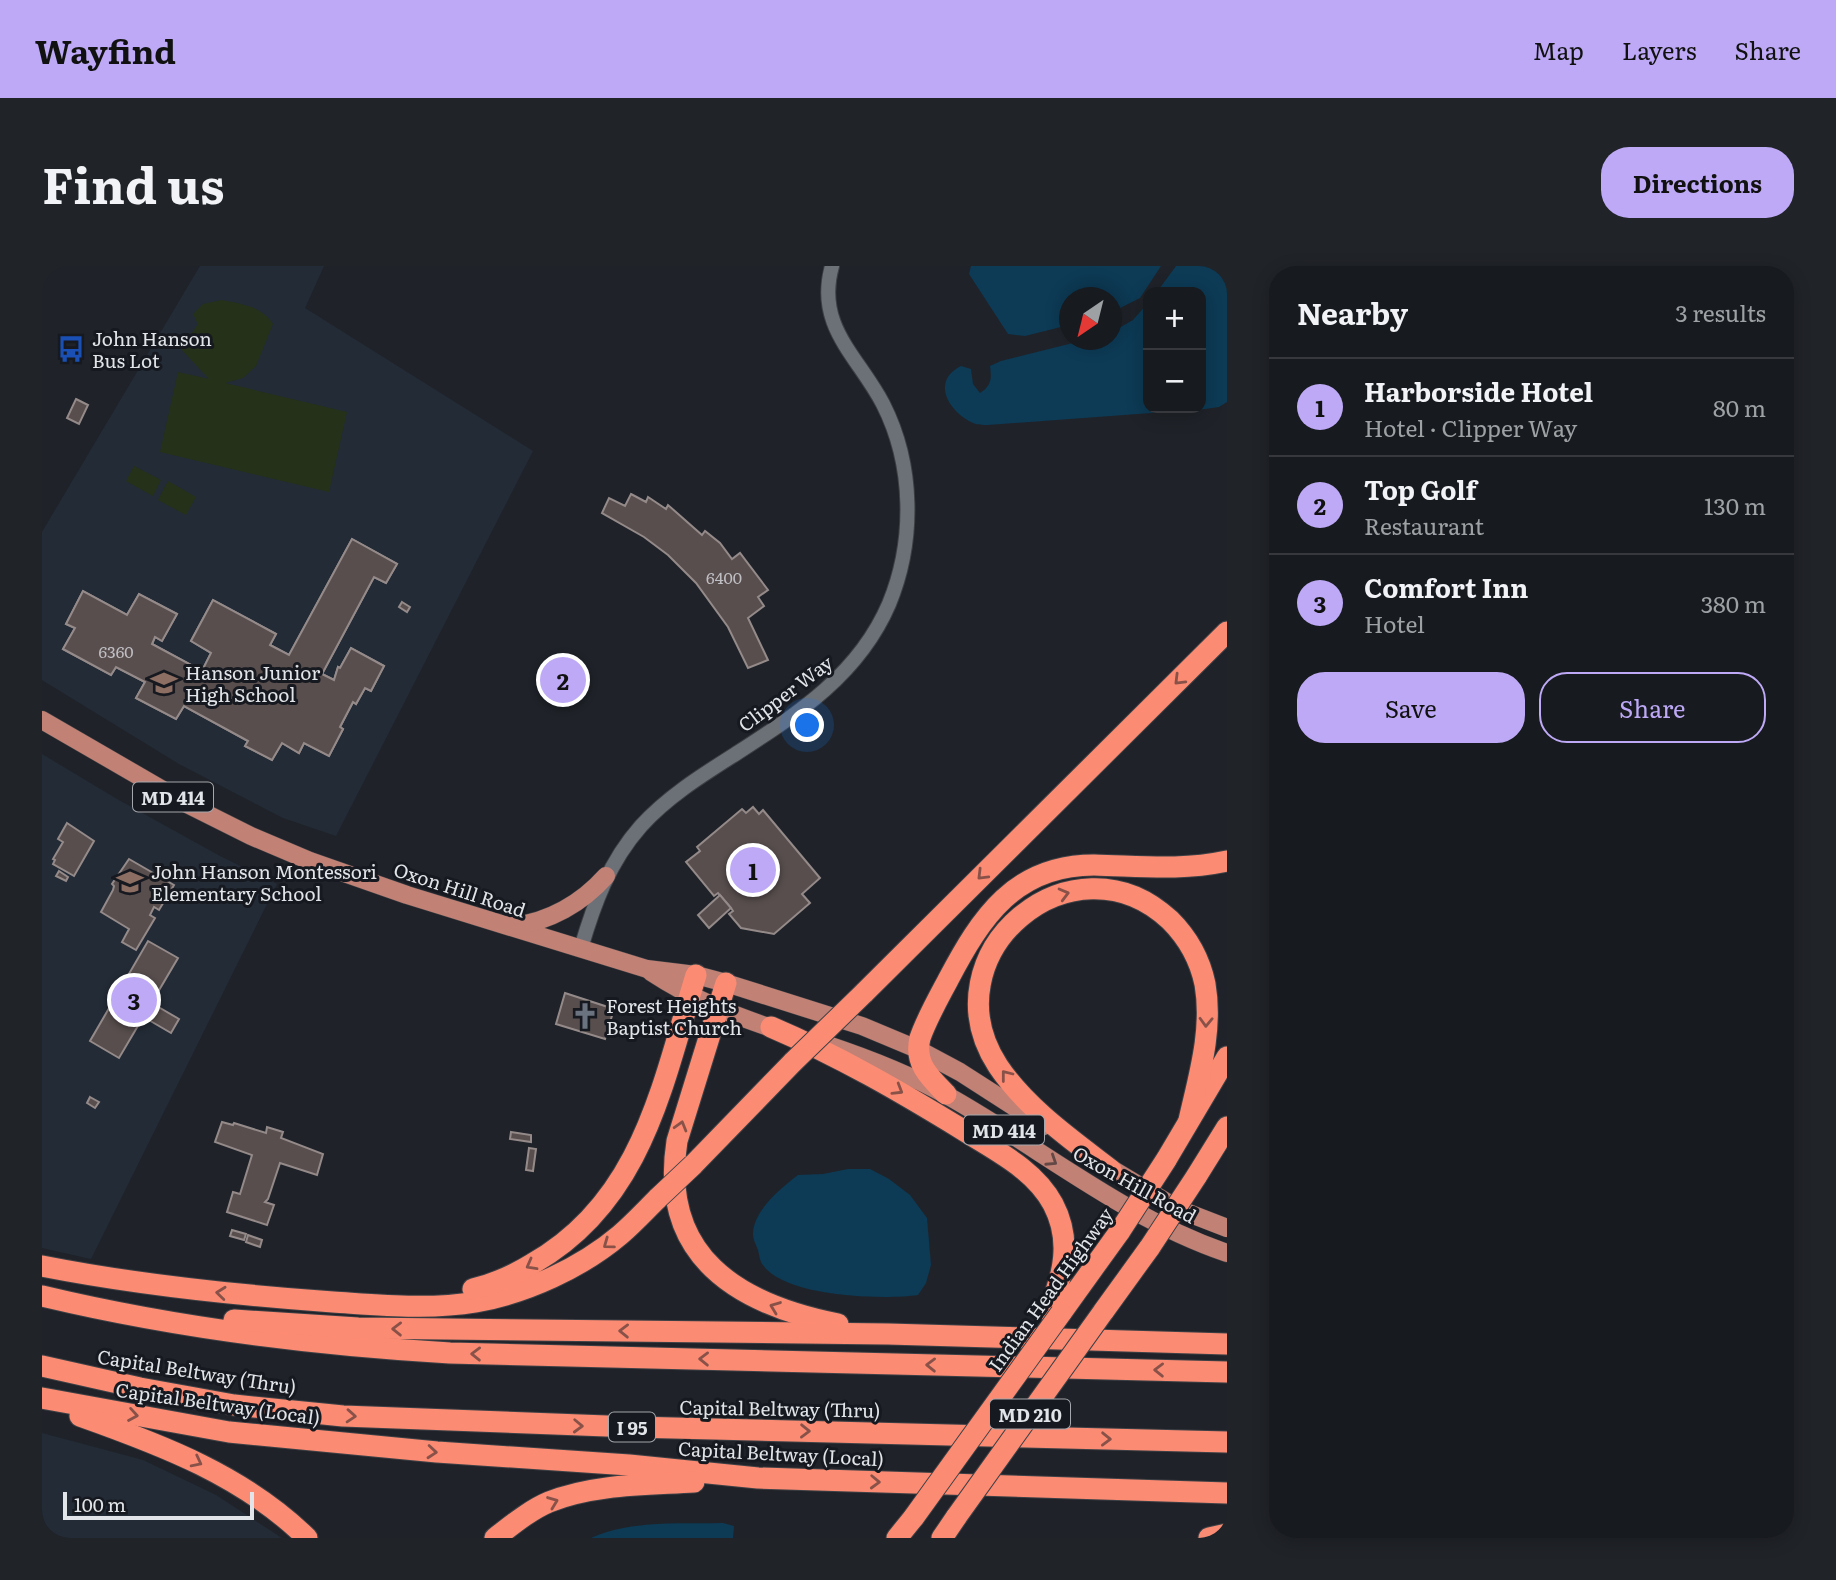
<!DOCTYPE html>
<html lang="en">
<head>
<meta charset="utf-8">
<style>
	:root { --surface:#171a1f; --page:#202328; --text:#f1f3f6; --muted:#9ea1a4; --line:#36383d; --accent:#bda9f5 }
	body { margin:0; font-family:Literata,serif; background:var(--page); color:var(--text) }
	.controls { position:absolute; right:21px; top:21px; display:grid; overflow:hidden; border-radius:14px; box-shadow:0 4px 18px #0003 }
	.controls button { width:63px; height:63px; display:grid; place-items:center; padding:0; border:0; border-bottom:2px solid var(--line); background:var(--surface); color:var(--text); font:35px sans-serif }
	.compass { position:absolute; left:1017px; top:21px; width:63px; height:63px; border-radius:50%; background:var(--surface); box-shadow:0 4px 18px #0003; rotate:215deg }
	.scale { position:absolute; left:21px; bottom:18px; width:191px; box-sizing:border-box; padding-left:7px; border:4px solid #e1e4e8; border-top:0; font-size:19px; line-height:24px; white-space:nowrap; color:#e1e4e8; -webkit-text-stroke:5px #16191f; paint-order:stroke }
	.you { position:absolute; left:766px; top:460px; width:24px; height:24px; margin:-18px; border:5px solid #fff; border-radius:50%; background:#1a73e8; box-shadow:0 0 0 10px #1a73e833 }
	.badge { display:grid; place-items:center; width:46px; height:46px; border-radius:50%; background:var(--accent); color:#111; font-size:23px; font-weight:700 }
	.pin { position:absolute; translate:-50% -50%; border:4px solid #fff; box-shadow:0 2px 7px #0006 }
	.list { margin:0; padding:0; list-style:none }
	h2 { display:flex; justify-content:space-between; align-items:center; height:91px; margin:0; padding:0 28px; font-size:30px }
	h2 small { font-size:23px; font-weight:400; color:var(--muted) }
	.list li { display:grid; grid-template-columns:46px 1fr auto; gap:21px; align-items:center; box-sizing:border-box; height:98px; padding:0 28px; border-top:2px solid var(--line) }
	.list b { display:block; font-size:26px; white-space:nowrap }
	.list p { margin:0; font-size:23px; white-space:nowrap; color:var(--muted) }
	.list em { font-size:23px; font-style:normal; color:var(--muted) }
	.actions { display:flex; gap:14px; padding:21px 28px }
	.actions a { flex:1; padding:16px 0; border:2px solid var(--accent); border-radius:28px; text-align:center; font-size:24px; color:var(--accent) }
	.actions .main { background:var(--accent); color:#111 }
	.map { position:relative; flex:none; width:1185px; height:1272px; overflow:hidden; border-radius:28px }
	header { display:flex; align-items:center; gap:42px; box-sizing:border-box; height:98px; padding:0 35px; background:var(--accent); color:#111 }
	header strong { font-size:33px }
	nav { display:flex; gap:38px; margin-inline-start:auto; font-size:24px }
	.intro { display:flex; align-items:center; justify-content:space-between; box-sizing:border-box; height:168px; padding:0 42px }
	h1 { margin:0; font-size:49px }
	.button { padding:18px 32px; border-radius:28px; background:var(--accent); color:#111; font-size:24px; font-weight:700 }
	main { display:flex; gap:42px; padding:0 42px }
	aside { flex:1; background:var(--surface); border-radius:28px; box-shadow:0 4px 18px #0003 }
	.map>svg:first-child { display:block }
	.built { fill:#232b36 }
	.green { fill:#253118 }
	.water { fill:#0d3a55 }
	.building { fill:#584e4e; stroke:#948a89; stroke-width:2; fill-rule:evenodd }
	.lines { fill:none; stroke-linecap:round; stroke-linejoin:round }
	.minor-casing { stroke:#3d4045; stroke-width:16 }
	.major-casing { stroke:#3d4045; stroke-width:19 }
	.highway-casing { stroke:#3d4045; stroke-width:23 }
	.minor { stroke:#6c7178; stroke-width:14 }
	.major { stroke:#c28175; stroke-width:18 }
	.highway { stroke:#fc8b73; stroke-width:21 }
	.highway-bridge-casing { stroke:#3d4045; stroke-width:23; stroke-linecap:butt }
	.highway-bridge { stroke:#fc8b73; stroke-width:21 }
	.oneway { stroke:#895249 }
	.oneway2 { stroke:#634846 }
	.labels { text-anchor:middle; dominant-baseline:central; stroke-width:6; stroke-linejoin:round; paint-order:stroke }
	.number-label { font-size:16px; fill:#bfbec2 }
	.shield { fill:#16191f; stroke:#a4a7ac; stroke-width:2 }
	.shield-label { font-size:18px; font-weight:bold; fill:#e1e4e8 }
	.poi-label { font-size:19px; fill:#e1e4e8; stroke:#16191f; text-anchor:start }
	.street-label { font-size:19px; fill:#e1e4e8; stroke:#16191f }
</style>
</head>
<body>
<header>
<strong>Wayfind</strong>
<nav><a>Map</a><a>Layers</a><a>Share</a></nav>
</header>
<div class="intro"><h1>Find us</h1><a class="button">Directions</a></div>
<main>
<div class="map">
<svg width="1185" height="1272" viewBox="0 0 1185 1272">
	<rect width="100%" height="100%" fill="#1f2329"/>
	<g class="built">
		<polygon points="158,0 282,0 263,42 491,185 294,570 241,552 137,498 0,414 0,266"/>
		<polygon points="0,488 75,533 178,590 235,618 49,993 0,982"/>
		<polygon points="0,1167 101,1194 174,1229 240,1272 0,1272"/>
	</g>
	<g class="green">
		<path d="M180,34C199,38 220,40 231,58L214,100L201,112L183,117L305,146L287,226L118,186L136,106L167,113L139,83L156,58L151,48L161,38Z"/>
		<polygon points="92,200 119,214 111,230 84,215"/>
		<polygon points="126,215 154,231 144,249 116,234"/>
	</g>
	<g class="water">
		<polygon points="929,0 1119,0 1098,32 1070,46 1070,32 1028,32 1027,59 983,70 966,68 927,8"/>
		<path d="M1134,0H1185V136L1177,141L1163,143L946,159C941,159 934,159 929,156C906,144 889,115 919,100L929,103L931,118L938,127C949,120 950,113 948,100L959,95L1043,74H1070V66L1091,54L1106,37V142H1159V26H1115Z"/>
		<path d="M806,903H828L847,913L868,929L885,952L889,999L884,1017L876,1029C840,1034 743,1031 721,999C718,996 717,988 716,984C714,979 711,973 711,968C711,945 739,922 756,909L781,908Z"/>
		<path d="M681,1257L692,1260L691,1272H549C589,1254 637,1258 681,1257Z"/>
	</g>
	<g class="building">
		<polygon points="34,133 46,139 37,158 25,152"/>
		<polygon points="589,228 604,236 606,231 624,243 626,239 660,269 663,265 678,277 690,293 698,287 726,324 716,331 722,340 706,352 726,394 706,402 686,361 654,317 626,289 602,271 560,247 567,232 583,240"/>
		<path d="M310,273L355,298L344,317L332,311L280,408L292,414L296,401L298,402L309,382L342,400L329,425L323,422L314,438L311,436L298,461L301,463L287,490L262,477L257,487L240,477L230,494L203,480L206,475L142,440L134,453L94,432L103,416L74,401L69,409L21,383L33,362L24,358L41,325L85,349L97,328L135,348L120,375L113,371L110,378L160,405L169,387L149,375L171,334L234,368L228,379L247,389ZM177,391L212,409L221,392L240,402L219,440L166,411Z"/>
		<polygon points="310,273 355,298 344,317 332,311 280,408 292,414 296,401 298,402 309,382 342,400 329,425 323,422 314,438 311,436 298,461 301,463 287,490 262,477 257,487 240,477 230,494 203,480 206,475 142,440 134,453 94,432 103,416 74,401 69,409 21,383 33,362 24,358 41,325 85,349 97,328 135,348 120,375 113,371 110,378 160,405 169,387 149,375 171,334 234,368 228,379 247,389"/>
		<polygon points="360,336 368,341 365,346 357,341"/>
		<polygon points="711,541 717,548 721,544 778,612 760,628 768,637 732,668 699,662 687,648 691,645 689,642 676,627 672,630 644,596 658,585 655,581 700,543 704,547"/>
		<polygon points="25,557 52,575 32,610 11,598 13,594 11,593 21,576 16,573"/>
		<polygon points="87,593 132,619 117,644 112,641 108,649 113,652 94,684 80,676 87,663 59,646 71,624 72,620 70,618"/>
		<polygon points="17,605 26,611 24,615 14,610"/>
		<polygon points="678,629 689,642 667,662 656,649"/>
		<polygon points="106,675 136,692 77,792 48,775"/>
		<polygon points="523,727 572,743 563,773 514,758"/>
		<polygon points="113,739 137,753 129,767 105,753"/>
		<polygon points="48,831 57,836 53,842 45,837"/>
		<polygon points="180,856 191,859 192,857 224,867 225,861 241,866 239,872 281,888 275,909 238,897 226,933 223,936 232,939 225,959 185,946 191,926 198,928 210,889 173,876"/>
		<polygon points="469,866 489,869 489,876 468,873"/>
		<polygon points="487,882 494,883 491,905 484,904"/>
		<polygon points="190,964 204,968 202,974 188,970"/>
		<polygon points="206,969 220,974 218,981 204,976"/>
	</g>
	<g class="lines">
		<defs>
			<path id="minor" d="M539,682C552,638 567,596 599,560C626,530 662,508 695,487C757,447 817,408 847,338C873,275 872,199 841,138C816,90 773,60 790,0"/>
			<g id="major">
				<polyline points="0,454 145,538 209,570 268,595 365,629 605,703 654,709 684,717 820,760 875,783 918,806 1002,860"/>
				<path d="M471,660C507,656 540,637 564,610"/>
				<path d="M609,706C650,733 692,750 739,765"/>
				<path d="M783,778C825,792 867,808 906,830C999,882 1082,952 1185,987"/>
				<polyline points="1058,896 1136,943 1185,962"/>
			</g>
			<g id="highway">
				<path d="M684,717L635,875C617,990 695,1038 796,1058"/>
				<polyline points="822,727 1185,366"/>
				<path d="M729,761C797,790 859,826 921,864C954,885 992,903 1011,938C1030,974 1022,1009 1006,1045"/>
				<path d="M904,828C887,811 872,797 878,772C885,752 896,733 906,714C939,651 973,599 1052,599C1098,600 1139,605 1185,595"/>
				<polyline points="1124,894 1185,791"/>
				<polyline points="651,899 751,796"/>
				<path d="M1069,904C1030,874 984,842 956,800C883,688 1031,563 1128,654C1145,671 1158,694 1163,718C1171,764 1157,810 1147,854"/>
				<polyline points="1154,911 1185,861"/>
				<path d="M0,1000C96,1019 193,1029 291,1036C338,1039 387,1044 434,1036C484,1027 539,1002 578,969C591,958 604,944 616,932"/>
				<path d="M431,1023C452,1018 472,1009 490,998C600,936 620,820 654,709"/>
				<path d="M0,1030C134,1062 270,1079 408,1087L1185,1106"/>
				<polyline points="1061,1046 1108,981"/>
				<polyline points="1019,1047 1078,965"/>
				<polyline points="192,1054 316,1062 846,1068 1185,1078"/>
				<polyline points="0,1100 98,1122 192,1139 301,1150 591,1161 1185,1176"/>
				<polyline points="0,1132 187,1166 395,1186 587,1199 716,1212 1185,1227"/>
				<path d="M38,1150C120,1179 202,1210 265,1272"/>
				<path d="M453,1272C470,1259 488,1244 507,1236C552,1218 604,1219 652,1216"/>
				<polyline points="855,1272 872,1251"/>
				<polyline points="900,1272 915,1250"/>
				<polyline points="1167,1272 1185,1268"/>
			</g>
		</defs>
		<use href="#minor" class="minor-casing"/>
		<use href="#major" class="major-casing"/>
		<use href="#highway" class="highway-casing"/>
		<use href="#minor" class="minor"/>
		<use href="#major" class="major"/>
		<use href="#highway" class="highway"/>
		<defs>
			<g id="highway-bridge">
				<polyline points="751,796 822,727"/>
				<polyline points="616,932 651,899"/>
				<polyline points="1078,965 1124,894"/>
				<polyline points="1108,981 1154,911"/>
				<polyline points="915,1250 1061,1046"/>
				<polyline points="872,1251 1019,1047"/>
			</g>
		</defs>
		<use href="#highway-bridge" class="highway-bridge-casing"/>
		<use href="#highway-bridge" class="highway-bridge"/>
	</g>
	<defs><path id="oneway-chevron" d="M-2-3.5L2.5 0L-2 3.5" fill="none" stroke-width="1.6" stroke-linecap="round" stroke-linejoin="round" transform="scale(1.75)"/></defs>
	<g class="oneway">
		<use href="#oneway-chevron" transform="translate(1137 414) rotate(135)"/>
		<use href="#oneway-chevron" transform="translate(940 609) rotate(135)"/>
		<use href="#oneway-chevron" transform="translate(1022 628) rotate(-15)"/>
		<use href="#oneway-chevron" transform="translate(1164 756) rotate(92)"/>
		<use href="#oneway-chevron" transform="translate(964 809) rotate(-128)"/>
		<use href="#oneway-chevron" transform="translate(856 824) rotate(31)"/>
		<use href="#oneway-chevron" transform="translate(639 860) rotate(-74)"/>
		<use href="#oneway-chevron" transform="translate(566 978) rotate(144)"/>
		<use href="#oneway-chevron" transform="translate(489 999) rotate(151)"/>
		<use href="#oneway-chevron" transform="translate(179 1027) rotate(-174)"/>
		<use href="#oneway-chevron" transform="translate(733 1041) rotate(-159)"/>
		<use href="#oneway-chevron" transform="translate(355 1063) rotate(-179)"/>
		<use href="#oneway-chevron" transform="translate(582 1065) rotate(-179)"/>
		<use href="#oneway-chevron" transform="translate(434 1088) rotate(-179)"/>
		<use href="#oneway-chevron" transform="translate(662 1093) rotate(-179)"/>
		<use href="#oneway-chevron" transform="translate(889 1099) rotate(-179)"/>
		<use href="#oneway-chevron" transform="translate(1117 1104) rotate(-179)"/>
		<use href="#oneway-chevron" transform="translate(91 1149) rotate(10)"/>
		<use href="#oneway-chevron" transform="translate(309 1150) rotate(4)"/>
		<use href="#oneway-chevron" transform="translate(536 1160) rotate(2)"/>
		<use href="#oneway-chevron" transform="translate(763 1165) rotate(1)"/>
		<use href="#oneway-chevron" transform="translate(1064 1173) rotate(1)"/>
		<use href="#oneway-chevron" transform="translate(390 1186) rotate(5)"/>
		<use href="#oneway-chevron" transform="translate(155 1196) rotate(27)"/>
		<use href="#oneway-chevron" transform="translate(833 1216) rotate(2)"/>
		<use href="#oneway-chevron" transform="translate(511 1236) rotate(-21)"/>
	</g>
	<use class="oneway2" href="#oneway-chevron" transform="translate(1010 895) rotate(33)"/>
	<defs>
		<symbol id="bus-bare" viewBox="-9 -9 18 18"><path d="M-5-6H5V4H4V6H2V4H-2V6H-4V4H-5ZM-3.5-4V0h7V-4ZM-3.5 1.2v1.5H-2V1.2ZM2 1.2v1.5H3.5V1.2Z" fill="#1a4fb4" stroke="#16191f" stroke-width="2.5" paint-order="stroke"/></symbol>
		<symbol id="school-bare" viewBox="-9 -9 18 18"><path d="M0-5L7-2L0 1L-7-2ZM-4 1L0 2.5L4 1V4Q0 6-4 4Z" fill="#8d6e63" stroke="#16191f" stroke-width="2.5" paint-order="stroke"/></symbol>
		<symbol id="church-bare" viewBox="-9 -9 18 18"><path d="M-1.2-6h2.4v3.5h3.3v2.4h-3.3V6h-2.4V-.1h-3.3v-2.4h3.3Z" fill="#6b7280" stroke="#16191f" stroke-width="2.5" paint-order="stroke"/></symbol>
	</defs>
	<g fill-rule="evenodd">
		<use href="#bus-bare" x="10" y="64" width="38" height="38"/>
		<use href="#school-bare" x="103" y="398" width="38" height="38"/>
		<use href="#school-bare" x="69" y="597" width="38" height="38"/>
		<use href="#church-bare" x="524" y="731" width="38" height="38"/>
	</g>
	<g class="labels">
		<g class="number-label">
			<text x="682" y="311">6400</text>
			<text x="74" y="385">6360</text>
		</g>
		<g class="shield">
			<rect x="91" y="516.5" width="80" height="29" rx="5"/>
			<rect x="922" y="849.5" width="80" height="29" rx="5"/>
			<rect x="948" y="1133.5" width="80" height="29" rx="5"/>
			<rect x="567" y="1146.5" width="46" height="29" rx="5"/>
		</g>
		<g class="shield-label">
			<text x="131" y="531">MD 414</text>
			<text x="962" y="864">MD 414</text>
			<text x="988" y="1148">MD 210</text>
			<text x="590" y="1161">I 95</text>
		</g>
		<g class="poi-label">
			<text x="50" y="72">John Hanson<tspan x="50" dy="22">Bus Lot</tspan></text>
			<text x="143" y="406">Hanson Junior<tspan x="143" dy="22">High School</tspan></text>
			<text x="109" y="605">John Hanson Montessori<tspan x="109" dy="22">Elementary School</tspan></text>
			<text x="564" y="739">Forest Heights<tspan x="564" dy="22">Baptist Church</tspan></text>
		</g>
		<g class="street-label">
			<text transform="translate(743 427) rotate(-37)">Clipper Way</text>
			<text transform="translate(418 623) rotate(18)">Oxon Hill Road</text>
			<text transform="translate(1093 918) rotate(29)">Oxon Hill Road</text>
			<text transform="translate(1008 1023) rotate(-54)">Indian Head Highway</text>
			<text transform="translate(155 1105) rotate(9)">Capital Beltway (Thru)</text>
			<text transform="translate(176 1137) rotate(8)">Capital Beltway (Local)</text>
			<text transform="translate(738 1142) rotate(1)">Capital Beltway (Thru)</text>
			<text transform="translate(739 1187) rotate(3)">Capital Beltway (Local)</text>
		</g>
	</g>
</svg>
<div class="controls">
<button>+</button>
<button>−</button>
</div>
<svg class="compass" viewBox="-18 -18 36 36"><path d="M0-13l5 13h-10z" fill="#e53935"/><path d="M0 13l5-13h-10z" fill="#9ea1a4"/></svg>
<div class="scale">100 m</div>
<div class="you"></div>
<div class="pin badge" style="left:711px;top:604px">1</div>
<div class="pin badge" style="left:521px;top:414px">2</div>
<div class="pin badge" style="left:92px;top:734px">3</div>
</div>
<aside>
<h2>Nearby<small>3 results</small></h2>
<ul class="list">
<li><span class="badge">1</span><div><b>Harborside Hotel</b><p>Hotel · Clipper Way</p></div><em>80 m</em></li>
<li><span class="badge">2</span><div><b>Top Golf</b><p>Restaurant</p></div><em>130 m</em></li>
<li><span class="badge">3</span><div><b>Comfort Inn</b><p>Hotel</p></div><em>380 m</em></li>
</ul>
<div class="actions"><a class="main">Save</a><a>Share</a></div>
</aside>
</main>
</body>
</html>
